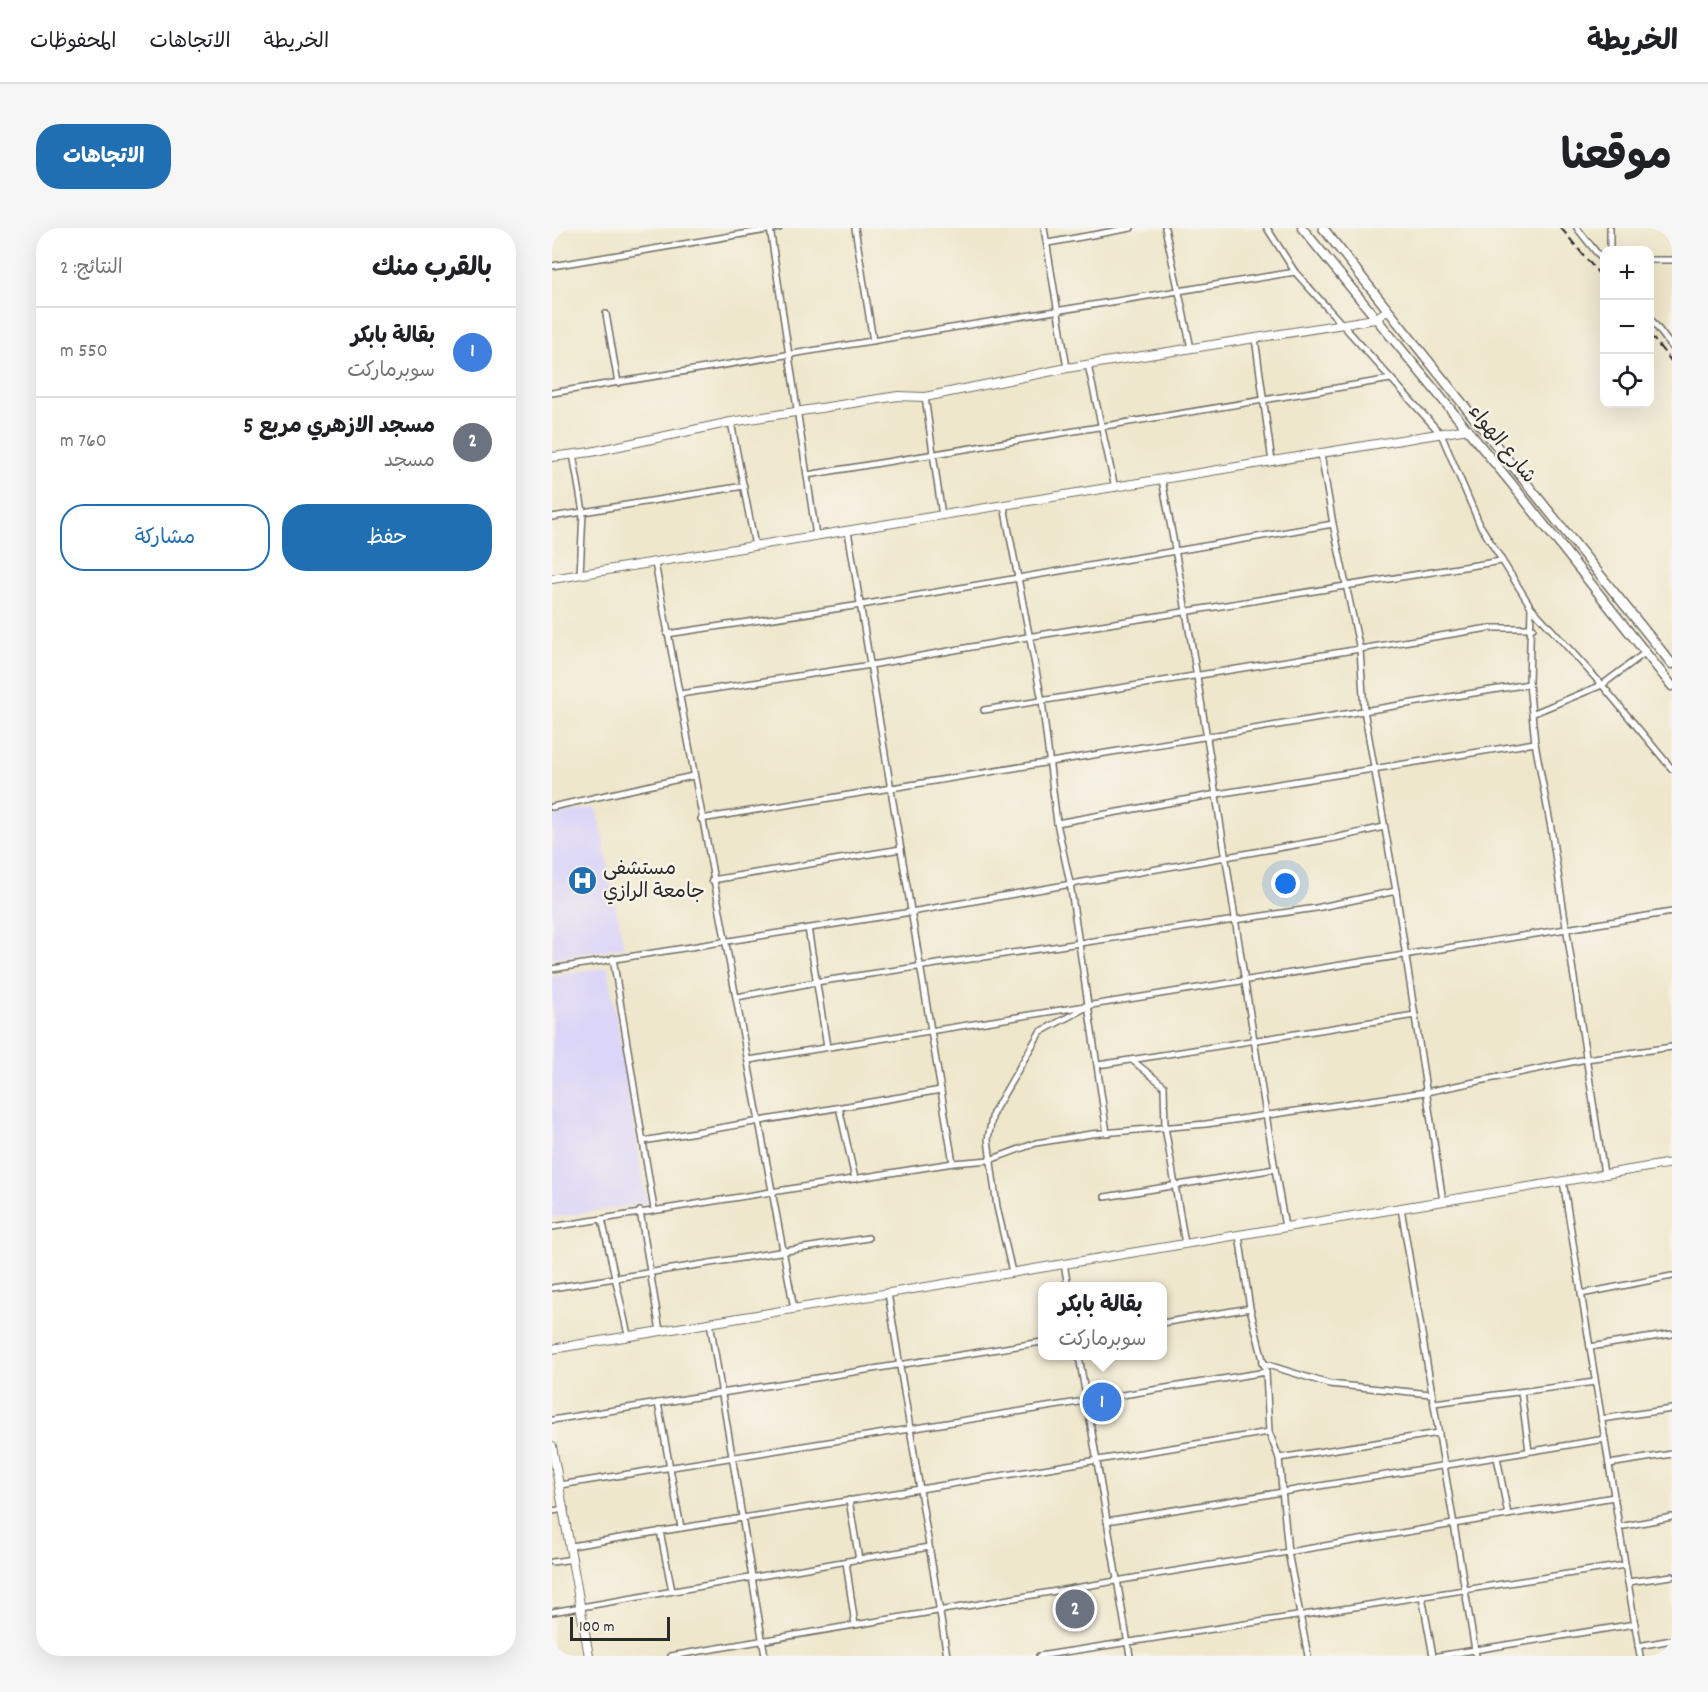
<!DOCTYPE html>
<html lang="ar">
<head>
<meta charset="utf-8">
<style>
	:root { --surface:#fff; --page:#f6f6f6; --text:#202124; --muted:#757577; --line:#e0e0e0; --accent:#1f6fb2 }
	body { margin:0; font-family:Dekko,"Playpen Sans Arabic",sans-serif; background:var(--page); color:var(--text); direction:rtl }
	.controls { position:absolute; right:18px; top:18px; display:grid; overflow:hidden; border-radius:12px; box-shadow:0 6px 24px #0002 }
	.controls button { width:54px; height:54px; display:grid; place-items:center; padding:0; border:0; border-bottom:2px solid var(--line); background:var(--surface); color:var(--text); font:30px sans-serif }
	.scale { position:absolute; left:18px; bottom:15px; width:100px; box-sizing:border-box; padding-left:6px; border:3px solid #2b2b2b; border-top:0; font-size:16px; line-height:21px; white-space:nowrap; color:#2b2b2b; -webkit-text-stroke:4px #f7f3e8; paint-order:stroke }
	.you { position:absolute; left:734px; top:656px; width:21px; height:21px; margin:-15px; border:4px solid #fff; border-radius:50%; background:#1a73e8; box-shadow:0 0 0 9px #1a73e833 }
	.badge { display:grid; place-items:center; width:39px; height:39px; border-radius:50%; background:var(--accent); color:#fff; font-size:20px; font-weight:700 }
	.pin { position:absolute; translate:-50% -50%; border:3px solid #fff; box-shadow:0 2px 6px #0006 }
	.popup { position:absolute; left:486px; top:1054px; width:129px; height:78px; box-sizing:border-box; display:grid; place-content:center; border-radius:12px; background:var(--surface); filter:drop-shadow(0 2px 4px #0005); font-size:20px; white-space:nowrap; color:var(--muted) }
	.popup b { font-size:22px; color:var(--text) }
	.popup::after { content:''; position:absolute; left:50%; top:100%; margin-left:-12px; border:12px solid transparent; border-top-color:var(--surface) }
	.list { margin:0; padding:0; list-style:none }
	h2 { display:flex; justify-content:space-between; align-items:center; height:78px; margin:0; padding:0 24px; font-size:26px }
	h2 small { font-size:20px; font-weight:400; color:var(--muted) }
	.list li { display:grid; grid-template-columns:39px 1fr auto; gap:18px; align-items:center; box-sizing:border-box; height:90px; padding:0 24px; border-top:2px solid var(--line) }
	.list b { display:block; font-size:22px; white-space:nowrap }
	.list p { margin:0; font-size:20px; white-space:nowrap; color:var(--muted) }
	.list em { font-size:20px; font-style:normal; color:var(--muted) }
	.actions { display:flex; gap:12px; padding:18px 24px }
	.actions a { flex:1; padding:14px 0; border:2px solid var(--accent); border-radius:24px; text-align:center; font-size:21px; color:var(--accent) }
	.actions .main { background:var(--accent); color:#fff }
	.icon { flex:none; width:33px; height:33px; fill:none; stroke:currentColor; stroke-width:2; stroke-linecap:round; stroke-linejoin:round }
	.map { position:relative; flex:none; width:1120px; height:1428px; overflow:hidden; direction:ltr; border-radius:24px }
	header { display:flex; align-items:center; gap:36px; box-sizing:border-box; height:84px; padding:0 30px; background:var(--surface); border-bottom:2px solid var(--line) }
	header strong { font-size:28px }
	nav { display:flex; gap:33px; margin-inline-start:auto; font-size:21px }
	.intro { display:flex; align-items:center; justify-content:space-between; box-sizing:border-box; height:144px; padding:0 36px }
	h1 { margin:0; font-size:42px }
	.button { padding:15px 27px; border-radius:24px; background:var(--accent); color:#fff; font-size:21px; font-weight:700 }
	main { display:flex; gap:36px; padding:0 36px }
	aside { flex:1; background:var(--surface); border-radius:24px; box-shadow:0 6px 24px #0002 }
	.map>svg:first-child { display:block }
	.built { fill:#dbd6f7 }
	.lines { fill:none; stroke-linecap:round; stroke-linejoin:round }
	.street-casing { stroke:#706d63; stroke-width:8 }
	.secondary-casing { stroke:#706d63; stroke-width:10 }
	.primary-casing { stroke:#706d63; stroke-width:11 }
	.street { stroke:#fff; stroke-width:5 }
	.secondary { stroke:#fff; stroke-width:8 }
	.primary { stroke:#fff; stroke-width:8 }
	.rail { stroke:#2b2b2b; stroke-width:2; stroke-dasharray:9 4.5; stroke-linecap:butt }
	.labels { text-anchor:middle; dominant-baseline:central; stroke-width:5; stroke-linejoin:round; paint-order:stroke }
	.street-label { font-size:20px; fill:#2b2b2b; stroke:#f7f3e8 }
	.poi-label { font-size:20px; fill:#2b2b2b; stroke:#f7f3e8; text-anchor:start }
</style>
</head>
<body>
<header>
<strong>الخريطة</strong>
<nav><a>الخريطة</a><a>الاتجاهات</a><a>المحفوظات</a></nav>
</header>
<div class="intro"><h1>موقعنا</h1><a class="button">الاتجاهات</a></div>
<main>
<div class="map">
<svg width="1120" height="1428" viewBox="0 0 1120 1428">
	<rect width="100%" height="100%" fill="#f7f3e8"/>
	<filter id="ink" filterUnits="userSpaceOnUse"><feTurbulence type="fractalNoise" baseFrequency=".0167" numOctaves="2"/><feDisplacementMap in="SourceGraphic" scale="12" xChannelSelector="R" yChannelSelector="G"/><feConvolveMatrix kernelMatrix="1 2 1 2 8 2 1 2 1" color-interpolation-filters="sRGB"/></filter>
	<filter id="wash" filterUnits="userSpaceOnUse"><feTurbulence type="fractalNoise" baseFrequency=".008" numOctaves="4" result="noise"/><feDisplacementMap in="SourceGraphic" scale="24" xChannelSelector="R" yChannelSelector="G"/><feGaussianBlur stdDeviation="1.35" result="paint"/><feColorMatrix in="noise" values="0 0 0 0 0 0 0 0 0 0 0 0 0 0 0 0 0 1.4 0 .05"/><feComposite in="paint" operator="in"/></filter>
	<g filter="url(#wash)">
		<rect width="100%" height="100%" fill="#efe7cc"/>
		<g class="built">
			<polygon points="45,580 72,719 0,731 0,588"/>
			<polygon points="56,739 95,975 0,990 0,748"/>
		</g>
	</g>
	<g filter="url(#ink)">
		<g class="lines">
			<defs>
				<g id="street">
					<polyline points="218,0 264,308"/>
					<polyline points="303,0 321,113"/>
					<polyline points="492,0 515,140"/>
					<polyline points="613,0 639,120"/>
					<polyline points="715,0 743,44 889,206 928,297 979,379 1050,457 1120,541"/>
					<polyline points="1025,0 1052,34"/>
					<polyline points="496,15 579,0"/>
					<polyline points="1058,22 1058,0"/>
					<polyline points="1098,32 1120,32"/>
					<polyline points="0,38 227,0"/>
					<polyline points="54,86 66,155"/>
					<polyline points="1098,90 1120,119"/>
					<polyline points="703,110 720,234"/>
					<polyline points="536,137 563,260"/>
					<polyline points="0,165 743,44"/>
					<polyline points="373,169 390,288"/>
					<polyline points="179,194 203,318"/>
					<polyline points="21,226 31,284 28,347"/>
					<polyline points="769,226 781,296 808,422 812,482 844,663"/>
					<polyline points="255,247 839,151"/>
					<path d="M610,252C658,500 689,750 733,999"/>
					<polyline points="452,278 490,473 505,595 518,655 555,905"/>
					<polyline points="0,289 192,258"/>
					<polyline points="296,303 401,935"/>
					<polyline points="103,335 242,1081"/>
					<polyline points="979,379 977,456 983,515 999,600 1052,946"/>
					<polyline points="115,406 309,377 781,296"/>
					<polyline points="128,466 319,437 475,409 949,333"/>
					<polyline points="432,482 937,400 981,400"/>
					<polyline points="982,485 1050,457 1094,424"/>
					<polyline points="0,579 141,548"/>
					<polyline points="149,591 977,456"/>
					<polyline points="505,595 665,566 983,515"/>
					<polyline points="160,652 349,621"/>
					<polyline points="256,700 275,819"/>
					<polyline points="61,730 102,981"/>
					<polyline points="0,741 359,684 783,610 832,599"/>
					<polyline points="185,769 264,754 764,680 844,663 891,973"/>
					<polyline points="197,832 1120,684"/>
					<polyline points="580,832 612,858 613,899 633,1016"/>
					<polyline points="546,837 863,787"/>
					<polyline points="287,879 303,951"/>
					<polyline points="91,913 389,862"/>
					<polyline points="1011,953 1088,1428"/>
					<polyline points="553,969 723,941"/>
					<polyline points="849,980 924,1428"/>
					<polyline points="88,983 108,1103"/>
					<polyline points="50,991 76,1107"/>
					<polyline points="0,999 401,935 438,932 484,915 539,906 654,896 874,864 1034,831 1120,819"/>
					<polyline points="687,1007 698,1080 714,1144 717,1204 727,1230 736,1324 756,1428"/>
					<polyline points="512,1036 516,1058"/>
					<polyline points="460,1044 445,979 438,927 436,911 441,885 488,804 533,780"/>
					<polyline points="0,1060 316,1010"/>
					<polyline points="336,1065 395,1428"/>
					<polyline points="1029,1066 1120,1048"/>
					<polyline points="158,1094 213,1428"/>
					<polyline points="610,1095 698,1080"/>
					<polyline points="1038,1119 1120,1106"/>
					<polyline points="527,1128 578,1428"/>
					<polyline points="710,1135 777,1156 879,1166"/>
					<polyline points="969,1164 977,1223"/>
					<polyline points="106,1175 129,1300"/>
					<polyline points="882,1175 1043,1154"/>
					<polyline points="1049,1191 1120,1181"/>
					<polyline points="0,1192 490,1114"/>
					<polyline points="945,1229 956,1287"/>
					<polyline points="727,1230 887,1205"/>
					<polyline points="1057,1236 1120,1226"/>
					<polyline points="8,1257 714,1144"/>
					<polyline points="297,1272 307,1332"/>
					<polyline points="0,1283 13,1281"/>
					<polyline points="555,1293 1053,1211"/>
					<polyline points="1067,1299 1120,1289"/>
					<polyline points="108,1303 120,1363"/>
					<polyline points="19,1318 717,1204"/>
					<polyline points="0,1334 21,1331"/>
					<polyline points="294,1334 303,1397"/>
					<polyline points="1076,1354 1120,1348"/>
					<polyline points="870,1368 881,1428"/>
					<polyline points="0,1384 377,1319"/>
					<polyline points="1086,1418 1120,1412"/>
					<polyline points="119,1428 1062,1269"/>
					<polyline points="487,1428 1073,1337"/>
					<polyline points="886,1428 1083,1396"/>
				</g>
				<g id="secondary">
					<polyline points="0,229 39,224 179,194 346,168 373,169 515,140 823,91 836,82"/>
					<polyline points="0,351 916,201"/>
					<polyline points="0,1121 1120,935"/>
					<polyline points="0,1218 37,1428"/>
				</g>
				<g id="primary">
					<polyline points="750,0 959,255 1120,458"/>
					<path d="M771,0C886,146 1003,291 1120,436"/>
				</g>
			</defs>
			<use href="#street" class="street-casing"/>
			<use href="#secondary" class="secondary-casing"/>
			<use href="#primary" class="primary-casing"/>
			<use href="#street" class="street"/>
			<use href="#secondary" class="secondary"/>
			<use href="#primary" class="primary"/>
			<g class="rail">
				<polyline points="1009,0 1052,52"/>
				<polyline points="1098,107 1120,134"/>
			</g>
		</g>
	</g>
	<defs>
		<symbol id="hospital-disc" viewBox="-11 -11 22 22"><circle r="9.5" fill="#1f6fb2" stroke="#f7f3e8"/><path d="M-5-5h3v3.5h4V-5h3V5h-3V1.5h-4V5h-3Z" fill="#fff"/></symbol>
	</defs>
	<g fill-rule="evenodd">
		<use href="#hospital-disc" x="14" y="636" width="33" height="33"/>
	</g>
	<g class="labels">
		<g class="street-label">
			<text transform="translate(949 217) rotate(51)">شارع الهواء</text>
		</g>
		<g class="poi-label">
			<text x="51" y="642">مستشفى<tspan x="51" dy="23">جامعة الرازي</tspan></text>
		</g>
	</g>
</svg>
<div class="controls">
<button>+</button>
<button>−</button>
<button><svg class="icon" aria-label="locate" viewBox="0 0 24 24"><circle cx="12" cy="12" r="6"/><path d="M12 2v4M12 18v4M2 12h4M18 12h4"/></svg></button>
</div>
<div class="scale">100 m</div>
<div class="you"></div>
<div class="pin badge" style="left:550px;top:1174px;background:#3f7fe0">1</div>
<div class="popup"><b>بقالة بابكر</b>سوبرماركت</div>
<div class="pin badge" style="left:523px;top:1381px;background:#6b7280">2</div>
</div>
<aside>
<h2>بالقرب منك<small>النتائج: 2</small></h2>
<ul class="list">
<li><span class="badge" style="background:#3f7fe0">1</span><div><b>بقالة بابكر</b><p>سوبرماركت</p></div><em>550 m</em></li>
<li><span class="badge" style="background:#6b7280">2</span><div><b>مسجد الازهري مربع 5</b><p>مسجد</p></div><em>760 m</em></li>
</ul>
<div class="actions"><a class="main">حفظ</a><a>مشاركة</a></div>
</aside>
</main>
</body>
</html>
